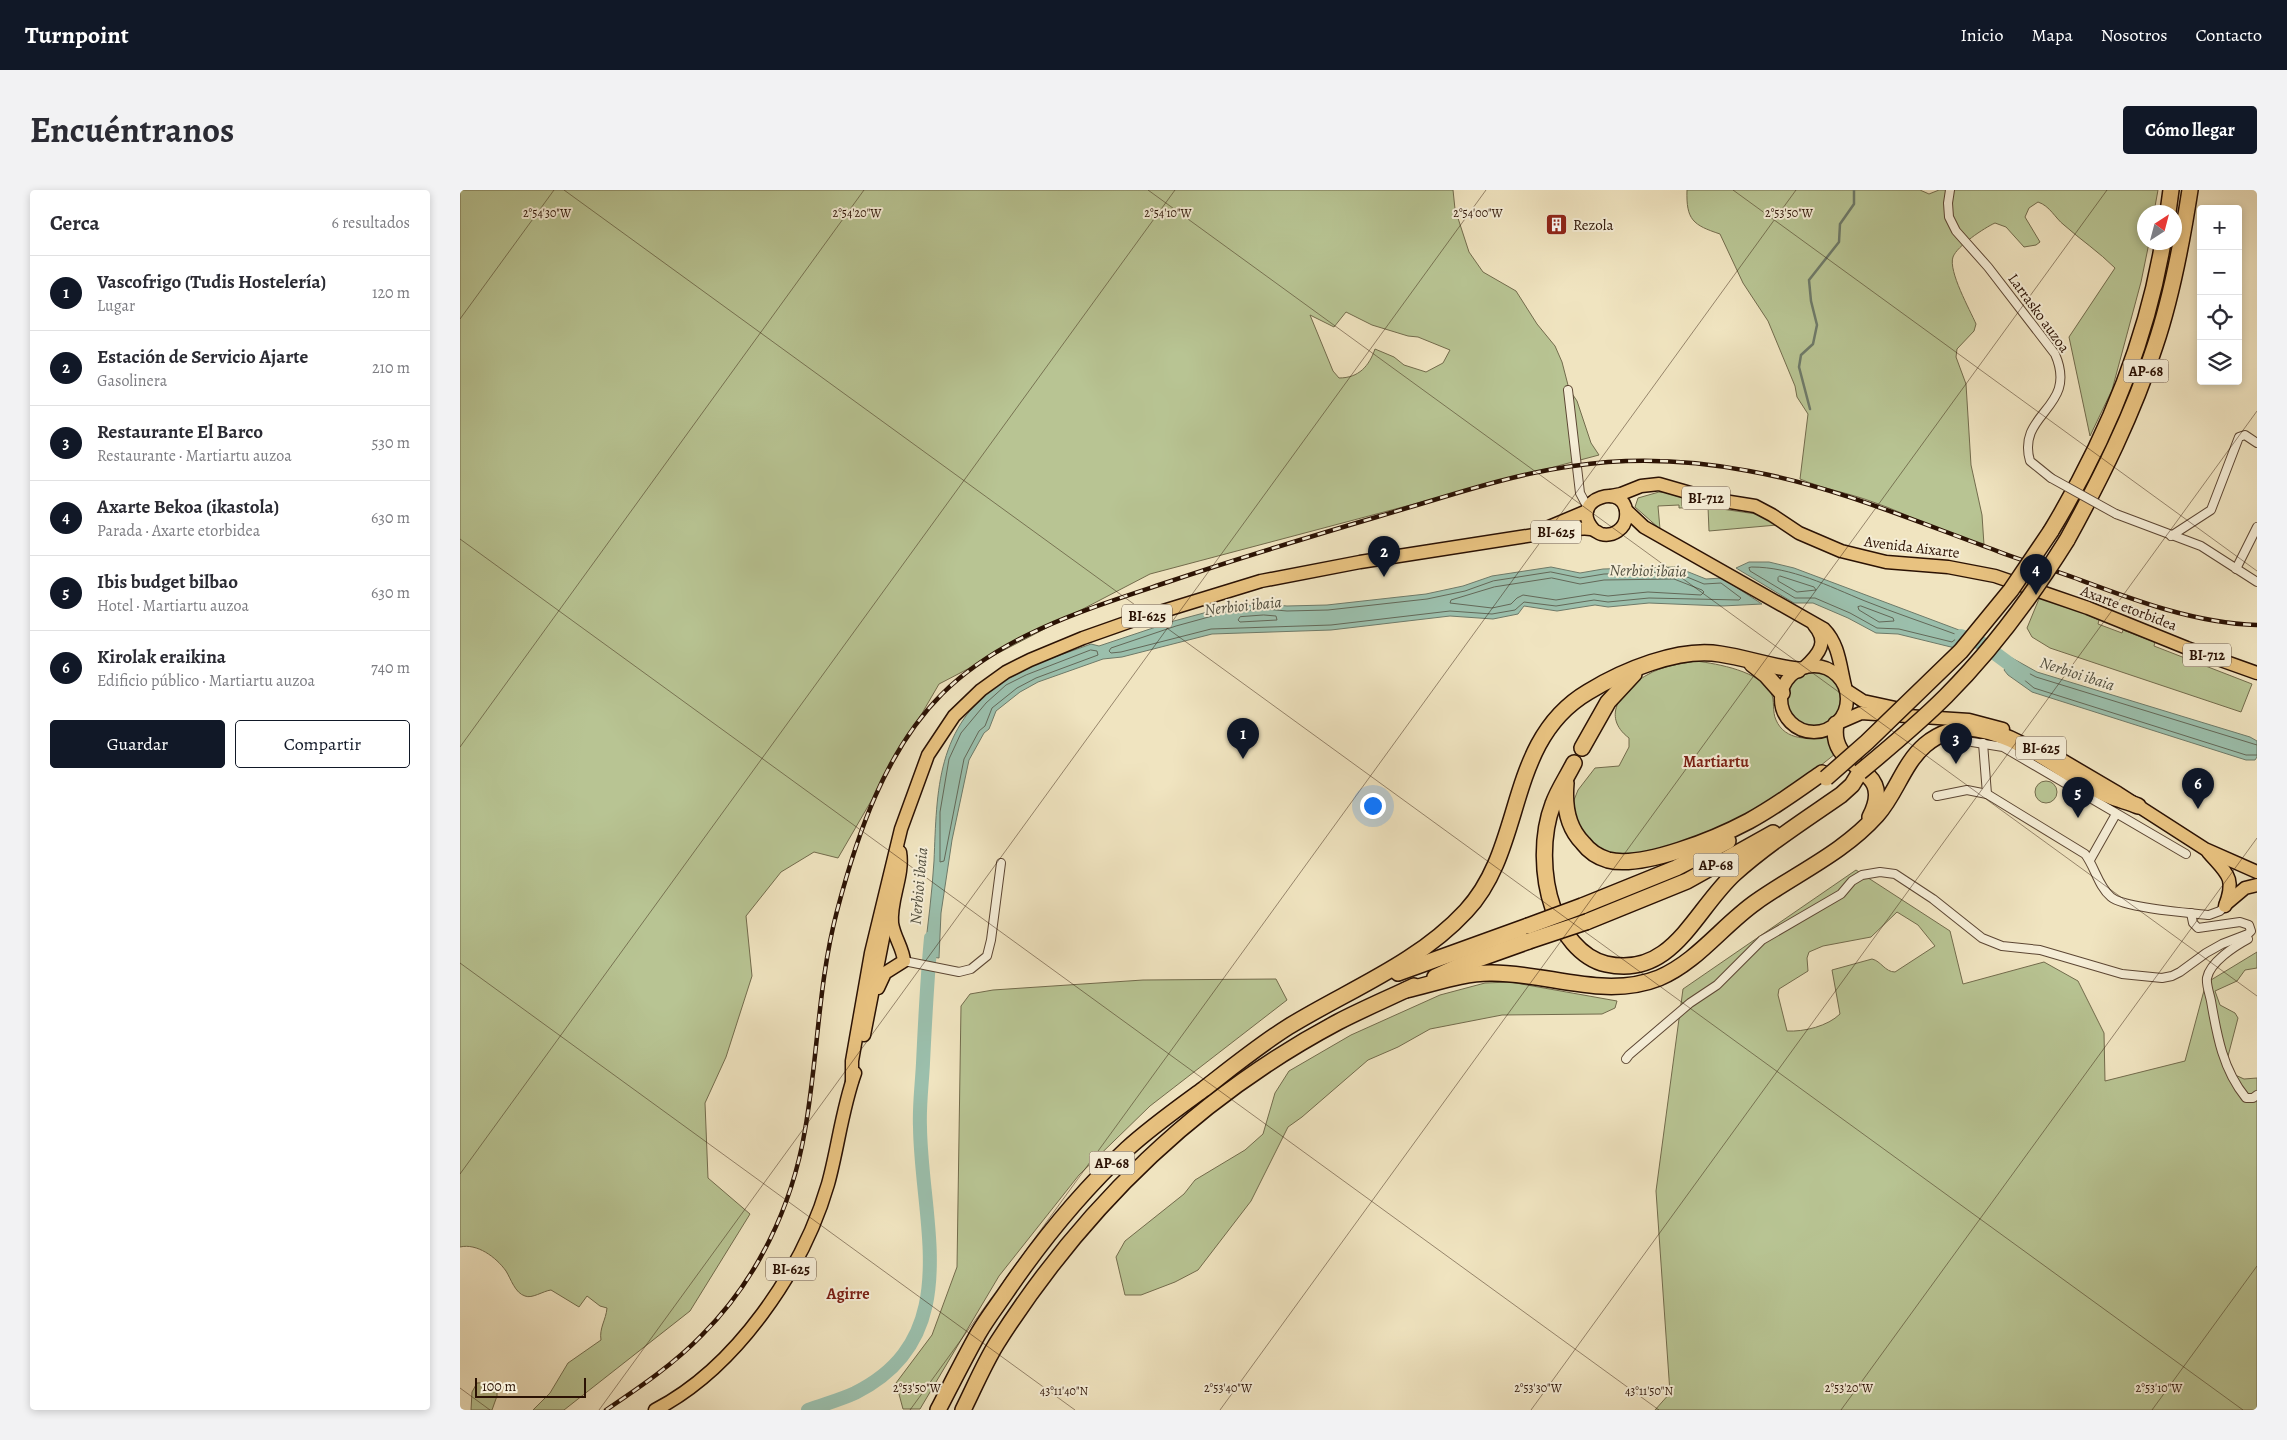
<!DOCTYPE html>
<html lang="es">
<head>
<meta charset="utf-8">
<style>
	:root { --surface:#fff; --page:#f2f2f3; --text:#2b2b33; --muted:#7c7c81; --line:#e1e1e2; --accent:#111827 }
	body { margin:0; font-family:Alegreya,serif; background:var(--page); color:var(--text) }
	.controls { position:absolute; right:15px; top:15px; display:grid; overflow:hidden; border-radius:5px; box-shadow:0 2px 8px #0003 }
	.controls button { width:45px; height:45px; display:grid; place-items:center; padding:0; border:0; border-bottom:1px solid var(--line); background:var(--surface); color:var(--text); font:25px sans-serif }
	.compass { position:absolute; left:1677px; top:15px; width:45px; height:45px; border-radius:50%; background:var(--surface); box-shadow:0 2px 8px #0003; rotate:36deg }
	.scale { position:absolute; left:15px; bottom:12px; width:111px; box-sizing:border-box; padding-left:5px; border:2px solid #2b1204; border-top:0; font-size:14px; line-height:18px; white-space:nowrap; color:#2b1204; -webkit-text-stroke:4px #f5edd6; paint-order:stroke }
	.you { position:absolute; left:912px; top:615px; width:18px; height:18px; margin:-12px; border:4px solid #fff; border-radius:50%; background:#1a73e8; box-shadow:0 0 0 8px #1a73e833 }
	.badge { display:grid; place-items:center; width:32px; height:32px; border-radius:50%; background:var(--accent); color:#fff; font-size:16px; font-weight:700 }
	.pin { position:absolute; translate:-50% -41px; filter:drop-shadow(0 1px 2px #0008) }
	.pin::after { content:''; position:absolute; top:26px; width:18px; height:15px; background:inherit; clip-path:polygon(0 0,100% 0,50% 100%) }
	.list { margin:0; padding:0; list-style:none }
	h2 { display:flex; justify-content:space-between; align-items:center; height:65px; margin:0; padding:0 20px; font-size:21px }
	h2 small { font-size:16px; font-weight:400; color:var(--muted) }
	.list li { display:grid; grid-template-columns:32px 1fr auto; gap:15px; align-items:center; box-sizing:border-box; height:75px; padding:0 20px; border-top:1px solid var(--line) }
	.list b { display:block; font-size:19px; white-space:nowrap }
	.list p { margin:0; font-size:16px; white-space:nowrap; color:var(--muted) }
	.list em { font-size:16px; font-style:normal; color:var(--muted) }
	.actions { display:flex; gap:10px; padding:15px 20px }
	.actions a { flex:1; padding:11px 0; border:1px solid var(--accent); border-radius:5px; text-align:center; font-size:18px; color:var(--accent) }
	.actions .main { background:var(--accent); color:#fff }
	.icon { flex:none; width:28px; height:28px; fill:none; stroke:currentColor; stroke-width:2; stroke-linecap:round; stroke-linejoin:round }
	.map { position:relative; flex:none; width:1797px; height:1220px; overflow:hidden; border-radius:5px }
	header { display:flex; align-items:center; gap:30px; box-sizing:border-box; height:70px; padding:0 25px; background:var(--accent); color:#fff }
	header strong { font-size:24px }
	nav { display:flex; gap:28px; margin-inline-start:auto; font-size:18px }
	.intro { display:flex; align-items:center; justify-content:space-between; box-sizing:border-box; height:120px; padding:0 30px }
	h1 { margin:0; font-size:35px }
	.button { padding:12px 22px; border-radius:5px; background:var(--accent); color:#fff; font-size:18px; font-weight:700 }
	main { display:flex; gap:30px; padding:0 30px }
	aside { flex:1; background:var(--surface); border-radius:5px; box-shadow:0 2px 8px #0003 }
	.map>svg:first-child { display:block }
	.green { fill:#b8c493; stroke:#726b4c; fill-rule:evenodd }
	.water { fill:#9bbfac; stroke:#6e7a69 }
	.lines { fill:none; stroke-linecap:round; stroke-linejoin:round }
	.shore { stroke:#636858; stroke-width:1 }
	.stream { stroke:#6e7a69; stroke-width:2.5 }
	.river { stroke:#9bbfac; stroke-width:14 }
	.street-casing { stroke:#5c4633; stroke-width:10 }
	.primary-casing { stroke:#2b1204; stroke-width:15 }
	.highway-casing { stroke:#2b1204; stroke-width:18 }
	.street { stroke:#f5edd6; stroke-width:8 }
	.primary { stroke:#e8c280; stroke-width:12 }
	.highway { stroke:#e8c280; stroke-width:15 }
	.rail-casing { stroke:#2b1204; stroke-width:4.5 }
	.rail { stroke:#f5edd6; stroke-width:2.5; stroke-dasharray:8; stroke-linecap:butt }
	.street-bridge-casing { stroke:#5c4633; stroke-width:10; stroke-linecap:butt }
	.highway-bridge-casing { stroke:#2b1204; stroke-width:18; stroke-linecap:butt }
	.street-bridge { stroke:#f5edd6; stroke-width:8 }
	.highway-bridge { stroke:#e8c280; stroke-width:15 }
	.ticks { fill:none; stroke:#2b1204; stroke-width:1; stroke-opacity:0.45 }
	.labels { text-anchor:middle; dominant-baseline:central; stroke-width:4; stroke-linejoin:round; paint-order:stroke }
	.shield { fill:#f5edd6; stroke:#685443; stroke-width:1 }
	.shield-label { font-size:14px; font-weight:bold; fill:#2b1204 }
	.poi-label { font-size:15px; fill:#2b1204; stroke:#f5edd6; text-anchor:start }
	.street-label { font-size:15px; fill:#2b1204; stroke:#f5edd6 }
	.water-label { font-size:16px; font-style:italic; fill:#524f3f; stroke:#f5edd6 }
	.neighbourhood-label { font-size:16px; font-weight:bold; fill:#7a1f14; stroke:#f5edd6 }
	.ticks-label { font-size:12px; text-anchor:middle; fill:#2b1204; stroke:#f5edd6; stroke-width:4; stroke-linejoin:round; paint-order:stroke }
</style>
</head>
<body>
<header>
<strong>Turnpoint</strong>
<nav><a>Inicio</a><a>Mapa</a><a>Nosotros</a><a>Contacto</a></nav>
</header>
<div class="intro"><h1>Encuéntranos</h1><a class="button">Cómo llegar</a></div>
<main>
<aside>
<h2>Cerca<small>6 resultados</small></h2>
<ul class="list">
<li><span class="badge">1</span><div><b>Vascofrigo (Tudis Hostelería)</b><p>Lugar</p></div><em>120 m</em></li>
<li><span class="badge">2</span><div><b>Estación de Servicio Ajarte</b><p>Gasolinera</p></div><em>210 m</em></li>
<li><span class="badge">3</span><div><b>Restaurante El Barco</b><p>Restaurante · Martiartu auzoa</p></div><em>530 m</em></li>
<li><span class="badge">4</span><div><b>Axarte Bekoa (ikastola)</b><p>Parada · Axarte etorbidea</p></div><em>630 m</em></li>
<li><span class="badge">5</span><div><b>Ibis budget bilbao</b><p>Hotel · Martiartu auzoa</p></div><em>630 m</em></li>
<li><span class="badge">6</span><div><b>Kirolak eraikina</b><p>Edificio público · Martiartu auzoa</p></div><em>740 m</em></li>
</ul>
<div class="actions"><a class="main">Guardar</a><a>Compartir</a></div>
</aside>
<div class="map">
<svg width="1797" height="1220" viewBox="0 0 1797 1220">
	<rect width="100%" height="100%" fill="#f0e4c0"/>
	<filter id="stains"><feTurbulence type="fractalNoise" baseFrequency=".004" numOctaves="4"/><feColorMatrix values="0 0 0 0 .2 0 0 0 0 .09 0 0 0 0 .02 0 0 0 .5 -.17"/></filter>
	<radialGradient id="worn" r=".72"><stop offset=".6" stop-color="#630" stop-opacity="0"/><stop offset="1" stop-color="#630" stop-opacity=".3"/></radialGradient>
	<g class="green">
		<path d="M0,0H993L995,19L1009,62L1023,82L1056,101L1077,134L1095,156L1102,172L1109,199L1117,211L1131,253L1139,265L690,384L479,494L378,668L354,662L321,682L286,726L292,786L266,867L245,913L248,988L290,1024L230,1121L104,1220H73L90,1203L108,1173L141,1150C139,1138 146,1130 147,1118L140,1116L127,1106L119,1117L91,1100C83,1101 72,1109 65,1106C55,1103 51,1089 46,1081C36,1067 17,1053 0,1057ZM886,122L912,135L948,146L958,147L990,160L983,173L966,182L944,175L934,167L915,159C909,176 899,188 879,188L873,181L850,125L874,137Z"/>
		<path d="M1227,0H1460L1469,4L1479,0H1698L1694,22H1684V52L1689,53L1681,92L1652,200L1630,246L1609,147L1655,78C1639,62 1621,50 1604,35C1595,28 1590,16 1578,12L1569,18L1565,27L1580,52L1576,55L1564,57L1546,37L1535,33C1524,38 1497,56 1493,67C1488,81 1510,120 1516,134L1514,141L1497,159L1496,167L1506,194L1511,275L1522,325L1524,355C1485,345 1451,325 1413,312C1389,303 1364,299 1340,289L1348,224L1337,207L1335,196L1308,131L1283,93L1260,44C1233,35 1226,30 1227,0Z"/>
		<polygon points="1199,302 1207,302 1241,314 1241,317 1219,318 1219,315 1198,316 1200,339 1175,317 1178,308"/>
		<polygon points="1248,317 1303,325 1317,335 1249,341"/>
		<polygon points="1581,404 1639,430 1638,434 1662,443 1663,440 1695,452 1694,456 1792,494 1781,522 1590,458 1572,447 1567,438"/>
		<path d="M1236,471C1258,474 1300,481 1311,503C1315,510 1312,522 1316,530C1325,551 1350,550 1369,546L1375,564L1325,604L1258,640L1185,663L1157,666L1137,661L1126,651L1114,625V610L1118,600L1135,578L1159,576L1169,557V548C1140,526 1162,499 1187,485C1202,476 1220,474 1236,471Z"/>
		<circle cx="1354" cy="509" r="27"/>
		<circle cx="1586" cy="602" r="11"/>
		<path d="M1396,680L1490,741L1503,794L1584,772L1618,791L1644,843L1645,891L1725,871L1746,793L1797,762V778L1785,780L1777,791L1755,801L1760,815L1775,823L1778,828L1767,870L1773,884L1784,889L1797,888V1220H1195L1210,1203L1196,1001L1223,799ZM1437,722L1458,735L1475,756L1435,782C1425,782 1421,771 1412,769L1372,780L1380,824C1368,836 1344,842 1327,841L1318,805L1319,799L1348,781L1347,768L1349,762L1363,756L1411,747Z"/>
		<polygon points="816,789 827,810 690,916 619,985 539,1086 460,1219 443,1219 436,1193 472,1145 497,1077 501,816 510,804 533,800 683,790"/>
		<polygon points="1050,792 1157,811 1155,818 1142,824 1042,825 970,839 938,857 908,870 842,927 828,937 791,1011 738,1080 715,1092 681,1105 665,1105 656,1067 665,1051 724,1004 735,990 785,960 803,944 815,903 829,881 891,845 980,805 1025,793"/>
		<polygon points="33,1192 37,1195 37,1206 32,1220 11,1220 12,1202 17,1193"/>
	</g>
	<g class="water">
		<polygon points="1289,372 1309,372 1334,378 1507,443 1495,458 1438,444 1416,443 1388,428 1353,413 1334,413 1276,378"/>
		<path d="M1091,377L1120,383L1143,379L1216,377L1246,389L1262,388L1302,414L1262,416L1189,413L1148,417L1135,415L1097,421L1064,416L1058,424L1033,429L990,426L871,440L752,444L662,467L643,469L578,492L560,502L536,521L529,539L524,543L509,570L492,650L481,723L479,768L464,766C468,735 472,703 474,671C477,600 476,536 543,491C569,474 602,465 631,454L639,456L714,431L766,417L805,414L827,416L867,415L966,404L1003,396L1032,386Z"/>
		<polygon points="1552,468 1577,482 1790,547 1797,551 1797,567 1795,570 1786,570 1572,502 1548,485 1544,480"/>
	</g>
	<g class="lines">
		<g class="shore">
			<path d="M1292,377C1332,377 1368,396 1405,411C1435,423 1465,433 1495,444L1497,448L1492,452L1439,439L1417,438L1390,423L1355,408H1335L1290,381L1289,378Z"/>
			<polygon points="1091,382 1120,388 1144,384 1215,382 1244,394 1261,393 1281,408 1279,410 1189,408 1148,412 1134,410 1096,416 1064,412 1055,420 1032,424 990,421 871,435 751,439 661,462 651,463 649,461 651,458 716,436 767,422 805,419 827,421 868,420 967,409 1005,401 1033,391"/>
			<polygon points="1320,386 1354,397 1356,400 1337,402 1318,391 1318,388"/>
			<polygon points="1092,388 1120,394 1144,390 1214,389 1242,400 1244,402 1241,405 1188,402 1148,406 1134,404 1096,410 1063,405 1057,408 1051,414 1032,418 990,413 991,410 1034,397"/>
			<polygon points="1401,416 1433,428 1434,431 1419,432 1399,420 1398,417"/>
			<polygon points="804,425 816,426 817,430 780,432 778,430 780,427"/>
			<polygon points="631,460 637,461 638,465 576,488 557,498 532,518 525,536 519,541 504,569 484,671 480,672 480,622 489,569 501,543 526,513 546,495 566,485"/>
			<polyline points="1797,555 1576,487 1555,476 1551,479 1574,498 1786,565 1797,565"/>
		</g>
		<polyline class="stream" points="1350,219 1339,177 1341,165 1353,154 1357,135 1351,111 1349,90 1379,52 1380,34 1394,14 1394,0"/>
		<g class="river">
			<polyline points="1501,446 1521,453 1563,484"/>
			<path d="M348,1220C364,1214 380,1210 395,1203C506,1148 461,1033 460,937C459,916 462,894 463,873C465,831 467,790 471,748"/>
		</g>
		<defs>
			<g id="street">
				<path d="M1490,0L1488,13L1489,27L1496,41L1528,77L1595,164C1619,219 1556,222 1570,271L1591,288"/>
				<polyline points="1108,200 1120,303 1128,318"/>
				<polyline points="1656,324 1741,356 1797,392"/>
				<polyline points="1711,346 1751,320 1779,247 1785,245 1797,253"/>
				<polyline points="1776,379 1797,337"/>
				<polyline points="1512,552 1543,557 1726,664"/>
				<polyline points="1523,553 1527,604"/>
				<path d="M1477,606L1507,600L1527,604L1625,664C1635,677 1638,696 1651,707C1664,718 1730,723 1749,725L1760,721L1765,716"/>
				<polyline points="1630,670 1656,624"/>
				<path d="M1788,749C1775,756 1750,772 1747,788C1746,795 1750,805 1751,811C1757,846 1763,880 1786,908H1793L1797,905"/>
				<polyline points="444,771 499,782 511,779 527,766 531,750 541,673"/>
				<polyline points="1166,869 1169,865 1230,813 1257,795 1302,750 1381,704 1392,691 1402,685 1420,682 1435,684 1473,709 1522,748 1542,756 1580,760 1662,784 1702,788 1712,786 1720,782 1746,763 1762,754 1788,744 1791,741 1789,735 1780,732 1738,738 1733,733 1731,723"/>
			</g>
			<g id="primary">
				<polyline points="1151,306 1161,304 1181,296 1199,294 1251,309 1295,316 1312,325 1339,343 1381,361 1426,372 1488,377 1535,386 1628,418 1727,458 1797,483"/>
				<path d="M1166,320L1184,337L1364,439C1379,454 1380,476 1385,496"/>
				<polyline points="1089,337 1127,321"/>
				<circle cx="1354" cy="509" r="33"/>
				<path d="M1345,477C1359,464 1369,452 1354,435"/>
				<polyline points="1386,500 1403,511 1440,519"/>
				<polyline points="1378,533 1401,523 1509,530 1543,539"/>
				<polyline points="1585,560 1658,603 1745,659 1797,682"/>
				<path d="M1748,662C1767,684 1776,687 1765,716"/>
				<polyline points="1766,714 1785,698 1797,695"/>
				<path d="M418,798L425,783L444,771C443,758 434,747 432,733C430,709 444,686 440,662"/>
				<polyline points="404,845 432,702"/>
				<path d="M392,891V871L411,763L441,639L468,565L494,526L521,500L546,482L570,470L623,448L674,430L801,391L900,372L1112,339C1118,339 1125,338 1131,339C1135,340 1138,343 1141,344C1153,347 1165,339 1166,327C1170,289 1105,309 1134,340"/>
				<path d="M195,1220C276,1178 343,1080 368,994C378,958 382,919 395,883"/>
			</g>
			<g id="highway">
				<polyline points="1708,22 1711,0"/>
				<path d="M1591,341C1644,253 1686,154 1703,52"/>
				<path d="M1607,350C1641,288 1673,224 1695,156C1712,106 1722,52 1730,0"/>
				<polyline points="1292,474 1306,485 1322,503"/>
				<path d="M1376,534C1367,583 1438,573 1410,627"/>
				<polyline points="1122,558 1148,512 1174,484"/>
				<path d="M1114,573C1107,587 1098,600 1093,614C1081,645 1082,687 1093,718C1102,742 1120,768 1146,774C1212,789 1234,721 1274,684C1306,655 1345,630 1381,605L1392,595L1400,582"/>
				<path d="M1106,593C1104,615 1107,637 1123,653C1129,661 1138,667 1148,670C1183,679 1257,648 1289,631C1315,617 1338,600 1362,583"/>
				<polyline points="1122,716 1216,678 1268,651"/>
				<polyline points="1126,732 1227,691 1313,643"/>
				<polyline points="938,783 1068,736"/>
				<polyline points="975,787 999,776 1069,751"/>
				<path d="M946,800C973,794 1002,783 1030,783C1086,782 1144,810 1199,788C1237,772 1263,735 1296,712C1337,683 1383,663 1417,625C1436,604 1443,574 1465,555C1479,543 1499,536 1517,539C1567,547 1605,586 1650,606C1659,610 1669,612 1678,616"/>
				<path d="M478,1220C491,1195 504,1169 518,1144C526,1130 536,1117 545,1104C581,1051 621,1002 667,959C691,937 718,918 744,899C771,878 798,856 828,837C888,800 957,774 1006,721C1066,657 1045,551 1128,502C1162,481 1219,457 1260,464C1287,468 1311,477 1338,480"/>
				<path d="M503,1220C514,1198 524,1174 537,1153C623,1018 737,907 878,832C903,819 929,808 954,796"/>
			</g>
		</defs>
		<use href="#street" class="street-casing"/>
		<use href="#primary" class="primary-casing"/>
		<use href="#highway" class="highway-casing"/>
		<use href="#street" class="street"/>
		<use href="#primary" class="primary"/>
		<use href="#highway" class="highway"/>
		<defs>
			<path id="rail" d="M146,1220C180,1197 214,1174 242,1145C297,1090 332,1017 345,940C358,867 358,793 377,721C397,645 425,561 482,504C542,444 630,418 708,392C779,368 849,347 920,326C983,308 1047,285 1113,276C1172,267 1231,270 1289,281C1373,296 1452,330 1532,359C1559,370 1588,378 1615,388C1674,410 1734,433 1797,435"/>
		</defs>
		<use href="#rail" class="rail-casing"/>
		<use href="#rail" class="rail"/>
		<defs>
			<polyline id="street-bridge" points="1591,288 1656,324"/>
			<g id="highway-bridge">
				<path d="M1400,582C1429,558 1459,533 1486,506C1532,460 1572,406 1607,350"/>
				<polyline points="1366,588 1407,552 1501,461 1551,400 1591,341"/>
				<polyline points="1068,736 1122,716"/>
				<polyline points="1069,751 1126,732"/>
			</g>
		</defs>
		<use href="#street-bridge" class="street-bridge-casing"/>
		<use href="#highway-bridge" class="highway-bridge-casing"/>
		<use href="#street-bridge" class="street-bridge"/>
		<use href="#highway-bridge" class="highway-bridge"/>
	</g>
	<path class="ticks" d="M104,0L1783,1220M688,0L1797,806M1273,0L1797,381M0,129L94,0M0,349L1199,1220M0,557L404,0M0,773L615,1220M0,984L715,0M0,1198L30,1220M139,1220L1026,0M450,1220L1336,0M760,1220L1647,0M1071,1220L1797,221M1381,1220L1797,648M1692,1220L1797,1076"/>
	<defs>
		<symbol id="building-square" viewBox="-11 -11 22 22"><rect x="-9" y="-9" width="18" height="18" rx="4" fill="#8f2418" stroke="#f5edd6"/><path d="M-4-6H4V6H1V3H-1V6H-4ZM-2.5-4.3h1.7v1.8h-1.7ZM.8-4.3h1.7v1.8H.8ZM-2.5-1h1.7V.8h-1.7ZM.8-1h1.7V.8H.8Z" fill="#fff"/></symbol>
	</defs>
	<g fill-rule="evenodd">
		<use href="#building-square" x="1084" y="22" width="25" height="25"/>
	</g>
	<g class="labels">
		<g class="shield">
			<rect x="1663.5" y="169.5" width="45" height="23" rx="4"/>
			<rect x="1222" y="296.5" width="48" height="23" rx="4"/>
			<rect x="1071" y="330.5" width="50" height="23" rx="4"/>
			<rect x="662" y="414.5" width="50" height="23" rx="4"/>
			<rect x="1723" y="453.5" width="48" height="23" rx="4"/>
			<rect x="1556" y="546.5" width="50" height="23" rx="4"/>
			<rect x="1233.5" y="663.5" width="45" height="23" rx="4"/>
			<rect x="629.5" y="961.5" width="45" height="23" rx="4"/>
			<rect x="306" y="1067.5" width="50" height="23" rx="4"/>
		</g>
		<g class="shield-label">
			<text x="1686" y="181">AP-68</text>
			<text x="1246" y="308">BI-712</text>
			<text x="1096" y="342">BI-625</text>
			<text x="687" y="426">BI-625</text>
			<text x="1747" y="465">BI-712</text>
			<text x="1581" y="558">BI-625</text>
			<text x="1256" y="675">AP-68</text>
			<text x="652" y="973">AP-68</text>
			<text x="331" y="1079">BI-625</text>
		</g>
		<g class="poi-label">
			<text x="1113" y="35">Rezola</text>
		</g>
		<g class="street-label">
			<text transform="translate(1579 123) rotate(54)">Larrasko auzoa</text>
			<text transform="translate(1452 357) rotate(7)">Avenida Aixarte</text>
			<text transform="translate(1669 418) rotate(21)">Axarte etorbidea</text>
		</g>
		<g class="water-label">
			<text transform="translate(1188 381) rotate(1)">Nerbioi ibaia</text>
			<text transform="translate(783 416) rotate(-6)">Nerbioi ibaia</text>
			<text transform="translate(1617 484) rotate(18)">Nerbioi ibaia</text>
			<text transform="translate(459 696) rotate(-85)">Nerbioi ibaia</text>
		</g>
		<g class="neighbourhood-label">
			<text x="1256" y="572">Martiartu</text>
			<text x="388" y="1104">Agirre</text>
		</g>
	</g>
	<g class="ticks-label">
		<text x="87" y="27">2°54'30"W</text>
		<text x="397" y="27">2°54'20"W</text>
		<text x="708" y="27">2°54'10"W</text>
		<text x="1018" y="27">2°54'00"W</text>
		<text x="1329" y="27">2°53'50"W</text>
		<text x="457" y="1202">2°53'50"W</text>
		<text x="768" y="1202">2°53'40"W</text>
		<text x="1078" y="1202">2°53'30"W</text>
		<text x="1389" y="1202">2°53'20"W</text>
		<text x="1699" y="1202">2°53'10"W</text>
		<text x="604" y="1205">43°11'40"N</text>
		<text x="1189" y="1205">43°11'50"N</text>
	</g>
	<rect width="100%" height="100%" filter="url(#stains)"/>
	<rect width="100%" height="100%" fill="url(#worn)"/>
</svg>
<div class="controls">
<button>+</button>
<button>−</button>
<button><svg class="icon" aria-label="locate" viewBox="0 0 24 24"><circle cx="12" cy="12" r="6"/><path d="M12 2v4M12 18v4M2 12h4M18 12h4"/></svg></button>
<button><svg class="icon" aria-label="layers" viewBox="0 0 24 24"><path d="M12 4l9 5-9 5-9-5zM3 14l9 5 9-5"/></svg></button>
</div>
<svg class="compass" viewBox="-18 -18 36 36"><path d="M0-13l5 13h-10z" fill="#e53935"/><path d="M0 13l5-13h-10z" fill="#7c7c81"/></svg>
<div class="scale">100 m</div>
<div class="you"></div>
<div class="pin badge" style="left:783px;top:569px">1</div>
<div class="pin badge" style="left:924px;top:387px">2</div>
<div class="pin badge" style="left:1496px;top:574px">3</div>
<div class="pin badge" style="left:1576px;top:405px">4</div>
<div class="pin badge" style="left:1618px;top:628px">5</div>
<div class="pin badge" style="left:1738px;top:619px">6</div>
</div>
</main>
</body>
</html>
